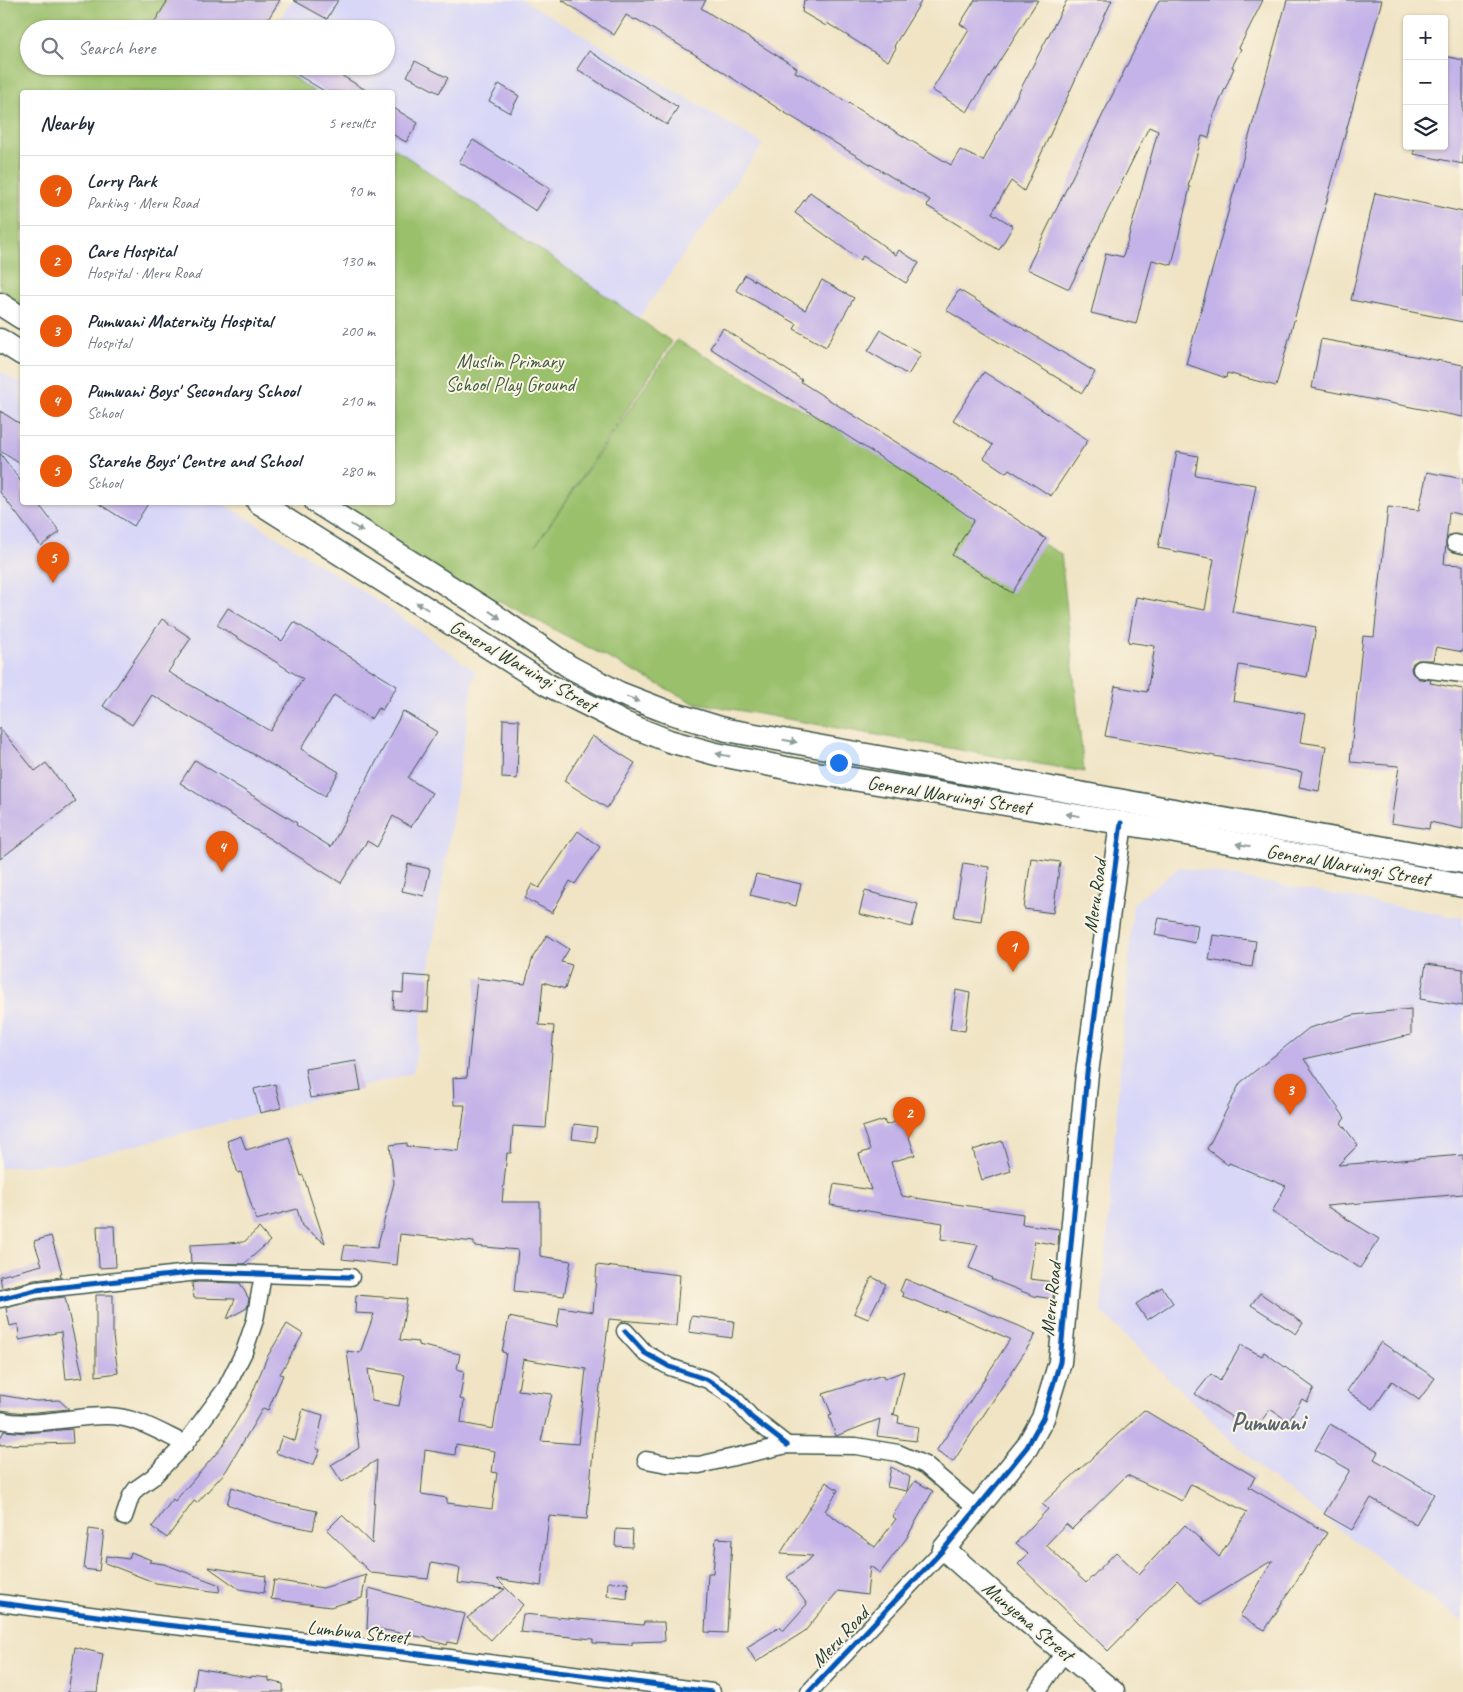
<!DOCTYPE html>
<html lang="en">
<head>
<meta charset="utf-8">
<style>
	:root { --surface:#fff; --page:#f6f6f7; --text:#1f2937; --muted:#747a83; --line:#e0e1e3; --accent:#ea580c }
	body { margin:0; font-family:Caveat,sans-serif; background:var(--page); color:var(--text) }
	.controls { position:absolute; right:15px; top:15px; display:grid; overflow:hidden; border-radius:5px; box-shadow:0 1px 4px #0004 }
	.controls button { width:45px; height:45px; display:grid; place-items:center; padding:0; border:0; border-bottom:1px solid var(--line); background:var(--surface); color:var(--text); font:25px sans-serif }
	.you { position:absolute; left:838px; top:762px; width:18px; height:18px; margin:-12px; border:4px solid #fff; border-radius:50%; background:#1a73e8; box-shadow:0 0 0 8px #1a73e833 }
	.badge { display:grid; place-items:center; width:32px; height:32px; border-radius:50%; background:var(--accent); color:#fff; font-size:16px; font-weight:700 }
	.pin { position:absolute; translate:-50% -41px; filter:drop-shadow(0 1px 2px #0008) }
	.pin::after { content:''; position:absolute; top:26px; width:18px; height:15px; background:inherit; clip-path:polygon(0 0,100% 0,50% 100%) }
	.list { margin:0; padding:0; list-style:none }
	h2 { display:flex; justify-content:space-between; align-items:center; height:65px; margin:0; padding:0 20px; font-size:21px }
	h2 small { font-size:16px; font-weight:400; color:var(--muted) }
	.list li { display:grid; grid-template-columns:32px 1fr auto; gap:15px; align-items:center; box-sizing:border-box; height:70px; padding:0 20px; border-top:1px solid var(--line) }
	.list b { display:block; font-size:19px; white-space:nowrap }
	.list p { margin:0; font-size:16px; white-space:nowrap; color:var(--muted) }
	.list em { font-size:16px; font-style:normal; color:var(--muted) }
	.icon { flex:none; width:28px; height:28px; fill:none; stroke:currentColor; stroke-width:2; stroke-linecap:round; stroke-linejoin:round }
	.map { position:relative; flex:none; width:1463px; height:1692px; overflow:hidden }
	.search { position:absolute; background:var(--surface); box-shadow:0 1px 4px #0004; left:20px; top:20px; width:375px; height:55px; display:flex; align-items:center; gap:12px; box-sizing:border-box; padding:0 18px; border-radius:28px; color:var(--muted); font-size:19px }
	.panel { position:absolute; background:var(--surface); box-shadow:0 1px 4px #0004; left:20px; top:90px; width:375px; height:415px; border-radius:5px }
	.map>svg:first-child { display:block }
	.built { fill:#d8d7f8 }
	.green { fill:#9ac06c; stroke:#5c7e50 }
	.building { fill:#c4b3e8; fill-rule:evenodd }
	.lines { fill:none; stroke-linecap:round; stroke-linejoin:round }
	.street-casing { stroke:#3e564a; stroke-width:19 }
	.secondary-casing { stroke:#3e564a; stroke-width:25 }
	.street { stroke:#fff; stroke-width:16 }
	.secondary { stroke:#fff; stroke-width:22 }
	.cycleway-casing { stroke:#fcf5e5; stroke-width:8 }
	.cycleway { stroke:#0057b8; stroke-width:5 }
	.oneway { fill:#8f9e9a }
	.labels { text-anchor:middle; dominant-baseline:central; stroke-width:4; stroke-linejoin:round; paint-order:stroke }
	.park-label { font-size:20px; fill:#3e5e42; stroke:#fcf5e5 }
	.street-label { font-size:20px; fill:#1f3d34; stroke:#fcf5e5 }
	.district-label { font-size:25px; font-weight:bold; fill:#596673; stroke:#fcf5e5 }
</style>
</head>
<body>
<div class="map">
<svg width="1463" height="1692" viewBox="0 0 1463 1692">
	<rect width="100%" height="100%" fill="#fcf5e5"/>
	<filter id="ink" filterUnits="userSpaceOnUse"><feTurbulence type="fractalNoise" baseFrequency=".02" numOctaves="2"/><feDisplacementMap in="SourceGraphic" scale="10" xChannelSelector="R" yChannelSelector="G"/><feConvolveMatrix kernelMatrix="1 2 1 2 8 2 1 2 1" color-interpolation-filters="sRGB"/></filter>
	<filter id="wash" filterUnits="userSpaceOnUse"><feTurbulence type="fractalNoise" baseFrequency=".0096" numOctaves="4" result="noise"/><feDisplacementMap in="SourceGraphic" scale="20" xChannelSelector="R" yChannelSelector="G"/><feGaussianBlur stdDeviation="1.12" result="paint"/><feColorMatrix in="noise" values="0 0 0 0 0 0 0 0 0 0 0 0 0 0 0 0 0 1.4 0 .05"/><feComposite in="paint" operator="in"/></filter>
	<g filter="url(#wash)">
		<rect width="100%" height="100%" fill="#f0e4c5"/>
		<g class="built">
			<polygon points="292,0 524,0 763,144 638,319 393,157 392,92 295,92 255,66 386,66 386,29 273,29"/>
			<polygon points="0,371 22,384 22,502 223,503 384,605 475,671 413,1073 72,1162 0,1168"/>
			<polygon points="1180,867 1463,918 1463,1622 1266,1474 1101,1312 1133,903"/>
		</g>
		<g class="green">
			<polygon points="0,0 183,0 224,29 29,29 29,66 277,66 315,92 22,92 22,318 0,304"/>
			<polygon points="393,147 672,342 536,545 677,340 1061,554 1084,772 692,702 498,600 490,612 316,503 392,502"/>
		</g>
		<g id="blocks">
			<g class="building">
				<polygon points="168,0 280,0 262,29 150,29"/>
				<polygon points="293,0 338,0 327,19"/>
				<polygon points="562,0 706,0 701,8 797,68 795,72 804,76 951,165 960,150 983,161 1067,0 1112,0 1024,191 1011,181 992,213 1013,226 999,250 927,206 930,200 782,111 714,66 636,19 635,20 626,15 614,35"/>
				<polygon points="804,0 922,0 894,46 896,48 888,61 827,23 826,26 802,12"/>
				<polygon points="975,0 1038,0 967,112 932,90 969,30 960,24"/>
				<polygon points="1159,0 1263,0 1239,48 1241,49 1232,67 1234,68 1213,117 1209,138 1202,136 1188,186 1190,187 1172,265 1152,260 1136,324 1091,313 1106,253 1123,257 1158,131 1149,127 1069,289 1027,269"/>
				<polygon points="1287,0 1382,0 1276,386 1227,373 1226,378 1186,364"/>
				<polygon points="589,51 678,107 667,125 577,69"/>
				<polygon points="1444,56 1463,60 1463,164 1414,154 1414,146 1444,146"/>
				<polygon points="415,61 448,78 439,93 407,76"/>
				<polygon points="283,66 326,66 369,92 326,92"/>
				<polygon points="499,84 519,96 510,113 489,101"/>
				<polygon points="392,107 418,123 406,142 392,134"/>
				<polygon points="473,140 550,189 536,211 459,162"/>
				<polygon points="810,192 896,255 899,250 919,263 906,283 863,256 860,260 795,213"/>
				<polygon points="1375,193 1463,212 1463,322 1351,300"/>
				<polygon points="745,275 805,310 822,280 854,298 826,347 794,329 797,324 736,290"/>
				<polygon points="959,290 1095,372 1082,393 946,310"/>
				<polygon points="723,328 802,380 801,382 945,473 946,472 1046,539 1012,593 952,555 974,520 933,491 710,348"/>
				<polygon points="881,330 921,354 908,375 868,351"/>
				<polygon points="1321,339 1463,365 1463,417 1312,388"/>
				<polygon points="984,372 1088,440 1051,496 1009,469 1006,473 984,458 993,445 953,420"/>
				<polygon points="0,411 22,425 22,465 0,451"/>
				<polygon points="1177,452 1198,456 1195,475 1256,485 1232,612 1316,627 1307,677 1239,665 1233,701 1305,714 1300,742 1326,746 1319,791 1299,787 1302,772 1105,736 1115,686 1147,692 1155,646 1128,642 1136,597 1205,610 1214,559 1158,548"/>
				<polygon points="0,453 22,483 22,502 37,502 60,532 41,546 0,492"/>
				<polygon points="1427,472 1463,479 1463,515 1449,512 1444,564 1463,565 1463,652 1436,647 1433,660 1418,660 1413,663 1411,668 1412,673 1419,679 1431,680 1430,683 1463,689 1463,829 1430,822 1429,829 1391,823 1399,766 1350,762 1363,636 1374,637 1388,507 1419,510"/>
				<polygon points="96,502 149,502 134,526"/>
				<polygon points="228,608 282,641 294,622 397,686 382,710 378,708 371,719 334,695 301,749 339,772 325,796 152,695 132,725 103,706 162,619 191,638 168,672 270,731 303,679 217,625"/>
				<polygon points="403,711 437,732 408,778 432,793 411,827 393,816 377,847 367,841 341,883 180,783 195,760 297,823 296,825 331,847"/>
				<polygon points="503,719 519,720 517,779 502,778"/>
				<polygon points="0,728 35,771 46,763 76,801 0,859"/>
				<polygon points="592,736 635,763 607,808 564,781"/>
				<polygon points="578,831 600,847 575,884 570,881 552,913 525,898 532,884 539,888"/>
				<polygon points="1031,858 1060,862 1053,913 1024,909"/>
				<polygon points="963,863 989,867 981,921 954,917"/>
				<polygon points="408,864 430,869 424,896 402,891"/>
				<polygon points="756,874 801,884 796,906 750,895"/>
				<polygon points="865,891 918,904 912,927 859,914"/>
				<polygon points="1159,918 1198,925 1195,943 1155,935"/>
				<polygon points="547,935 569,949 561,962 572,965 565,989 543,982 539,1025 554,1026 546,1128 513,1126 511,1153 507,1153 502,1202 540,1202 540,1256 571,1261 564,1296 514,1291 518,1250 474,1246 474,1242 400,1234 397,1265 342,1259 345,1245 377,1248 394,1183 390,1145 407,1143 407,1146 459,1151 465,1105 454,1105 453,1078 467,1077 477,978 525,984 533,957"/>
				<polygon points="1213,935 1256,941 1252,967 1209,960"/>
				<polygon points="1426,964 1463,969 1463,1006 1420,999"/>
				<polygon points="404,975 430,977 428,1012 393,1009 394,992 403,993"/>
				<polygon points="956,990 970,993 965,1031 950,1029"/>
				<polygon points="1411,1009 1411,1035 1304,1059 1345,1118 1341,1123 1358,1145 1338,1165 1463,1155 1463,1194 1326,1206 1379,1239 1360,1268 1272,1212 1286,1186 1229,1163 1228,1165 1207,1149 1240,1083 1309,1028 1354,1015"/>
				<polygon points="356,1061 361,1090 310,1098 305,1069"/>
				<polygon points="275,1084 281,1108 260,1113 254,1089"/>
				<polygon points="903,1119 915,1155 891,1162 902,1196 1023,1214 1022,1224 1059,1229 1058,1245 1035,1241 1030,1279 1054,1282 1053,1299 1034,1296 991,1279 992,1278 969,1268 978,1245 941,1239 943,1223 830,1205 834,1184 871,1190 859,1154 870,1150 862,1127 884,1120 886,1125"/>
				<polygon points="574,1124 597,1127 595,1142 572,1139"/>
				<polygon points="241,1136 246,1150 289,1137 301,1176 303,1175 325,1243 302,1226 297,1209 256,1220 241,1172 238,1173 227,1141"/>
				<polygon points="1002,1141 1011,1171 982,1180 973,1150"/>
				<polygon points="97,1226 114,1226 116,1267 99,1268"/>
				<polygon points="259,1228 270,1241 244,1264 191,1263 190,1245 244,1242"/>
				<polygon points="51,1236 62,1273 60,1273 61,1277 34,1280 2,1288 0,1276 42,1265 34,1241"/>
				<path d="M597,1265L680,1275L676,1325L609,1319L596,1417L587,1519L549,1516L541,1586L497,1579L523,1605L491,1640L467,1618L505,1589L458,1583L460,1568L431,1563L428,1579L371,1573L327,1530L342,1515L372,1544L377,1460L342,1482L331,1465L359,1448L347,1351L360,1353L374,1314L355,1313L356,1295L407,1299L400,1340L418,1342V1345L460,1354L457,1369L464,1371L460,1399L464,1400L461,1423L493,1429L506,1353L502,1352L509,1317L557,1327L560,1307L593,1312ZM523,1359L586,1369L578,1444L541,1441L552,1394L518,1390ZM368,1369L405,1375L399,1406L372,1401ZM456,1444L495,1451L492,1472L497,1473L492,1509L447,1503V1498L421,1494L425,1450L455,1455Z"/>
				<polygon points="872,1277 886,1284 868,1319 854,1313"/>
				<polygon points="905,1279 1019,1326 1036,1334 1034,1335 1035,1336 953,1462 936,1451 960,1417 1010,1339 945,1311 946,1313 902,1296 903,1293 900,1291"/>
				<polygon points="198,1282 240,1283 249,1299 247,1308 227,1319 235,1299 194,1298 192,1283"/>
				<polygon points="1162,1287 1173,1303 1147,1320 1136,1304"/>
				<polygon points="1260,1293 1303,1323 1296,1334 1251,1305"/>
				<polygon points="96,1295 113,1295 113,1336 118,1373 96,1376"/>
				<polygon points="65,1297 72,1329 83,1377 66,1379 61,1332 19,1340 18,1324 10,1326 6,1308 38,1300"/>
				<polygon points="691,1316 734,1321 732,1338 689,1332"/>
				<polygon points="287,1324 303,1334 280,1374 283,1375 268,1410 263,1408 226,1471 197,1503 194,1501 167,1538 152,1527 173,1499 175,1501 221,1448 250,1399 267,1357"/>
				<polygon points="1381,1342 1435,1378 1419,1400 1392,1381 1373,1409 1347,1391"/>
				<polygon points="1241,1345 1262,1356 1264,1352 1314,1388 1307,1402 1302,1399 1288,1421 1270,1409 1254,1431 1195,1394 1211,1374 1220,1381"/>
				<polygon points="904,1371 894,1414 892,1414 899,1416 898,1423 918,1427 916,1441 877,1436 880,1419 836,1436 829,1416 832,1415 823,1394 883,1375 884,1379"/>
				<polygon points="0,1395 36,1401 59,1400 69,1409 25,1413 0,1410"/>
				<polygon points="303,1409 323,1415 316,1448 320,1450 314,1464 308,1464 276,1453 282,1436 295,1441"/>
				<path d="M1144,1410L1255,1477L1249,1487L1327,1533L1265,1630L1240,1616L1273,1560L1200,1604L1177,1580L1108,1651L1018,1564L1028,1554L1016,1543L1048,1509L1042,1504ZM1127,1475L1182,1501L1191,1484L1247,1512L1219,1557L1185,1525L1139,1574L1116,1552L1086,1583L1046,1545L1066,1524L1072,1529Z"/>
				<polygon points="1330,1424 1378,1452 1374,1459 1434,1494 1416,1524 1371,1498 1352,1530 1324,1514 1350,1470 1315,1450"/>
				<polygon points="72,1429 73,1443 0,1445 0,1438 4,1431 26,1433"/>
				<polygon points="891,1467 910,1477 907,1491 887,1487"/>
				<polygon points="915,1481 933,1491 906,1539 880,1573 870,1566 867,1595 838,1591 805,1631 756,1662 747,1647 780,1627 783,1631 807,1604 787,1577 813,1556 780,1554 826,1482 838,1490 825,1511 875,1547 896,1519 892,1516"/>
				<polygon points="232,1487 272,1502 317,1511 313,1530 274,1522 227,1504"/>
				<polygon points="89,1529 104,1531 99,1571 84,1569"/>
				<polygon points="616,1529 633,1530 632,1547 615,1546"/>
				<polygon points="716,1538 732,1539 727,1633 705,1632 708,1573 713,1573"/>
				<polygon points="131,1552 151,1560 149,1562 164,1564 220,1585 219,1592 156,1583 105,1563 106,1556 129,1559"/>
				<polygon points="208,1567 266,1576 264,1593 239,1589"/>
				<polygon points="366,1575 362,1598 330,1607 271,1599 274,1580 323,1588"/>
				<polygon points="608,1582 628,1583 627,1599 607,1596"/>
				<polygon points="369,1588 465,1614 457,1644 448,1642 447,1645 426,1639 426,1638 379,1629 367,1629"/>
				<polygon points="523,1614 643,1625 644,1622 664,1622 665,1641 632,1642 632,1645 593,1643 593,1639 520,1632"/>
				<polygon points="75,1647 103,1654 97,1692 68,1692"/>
				<polygon points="197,1668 251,1678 251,1676 269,1678 269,1681 283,1684 283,1692 193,1692"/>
			</g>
		</g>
	</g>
	<g filter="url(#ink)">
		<use href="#blocks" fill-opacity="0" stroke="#3e564a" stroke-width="1"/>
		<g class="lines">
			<defs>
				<g id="street">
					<polyline points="1455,543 1463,545"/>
					<polyline points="1421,669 1463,674"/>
					<polyline points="0,1299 36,1290 198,1272 351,1277"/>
					<polyline points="625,1331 645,1353 670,1367 708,1380 733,1397 751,1417 787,1445"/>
					<path d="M0,1420C32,1428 72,1416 105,1416C133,1415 160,1432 185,1444"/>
					<polyline points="646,1460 667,1464 699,1465 787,1445 856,1446 898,1453 925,1465 977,1509"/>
					<polyline points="124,1517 131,1496 136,1489 153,1477 185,1444 226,1388 244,1352 255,1320 263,1275"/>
					<polyline points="0,1603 157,1624 404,1652 712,1692"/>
					<polyline points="809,1692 944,1549"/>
					<polyline points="1037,1692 1065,1651"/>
				</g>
				<g id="secondary">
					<polyline points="0,304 22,318"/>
					<polyline points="0,340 22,354"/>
					<polyline points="258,502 548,685 624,723 669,741 716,754 786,768 1170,831 1463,886"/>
					<polyline points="316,502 490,612 570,667 619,693 668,712 727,730 1463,862"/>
					<polyline points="1113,1692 999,1598 944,1549 1027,1447 1043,1418 1060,1362 1087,1073 1121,823"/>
				</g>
			</defs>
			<use href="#street" class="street-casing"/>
			<use href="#secondary" class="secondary-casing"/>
			<use href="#street" class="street"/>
			<use href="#secondary" class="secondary"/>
			<defs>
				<g id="cycleway">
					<polyline points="0,1299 36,1290 198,1272 351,1277"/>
					<polyline points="625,1331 645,1353 670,1367 708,1380 733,1397 751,1417 787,1445"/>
					<polyline points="0,1603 157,1624 404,1652 712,1692"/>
					<polyline points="809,1692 944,1549 1027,1447 1043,1418 1060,1362 1087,1073 1121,823"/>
				</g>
			</defs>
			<use href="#cycleway" class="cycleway-casing"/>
			<use href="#cycleway" class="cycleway"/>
		</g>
		<defs><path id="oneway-solid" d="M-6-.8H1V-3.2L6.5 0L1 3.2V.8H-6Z" transform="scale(1.25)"/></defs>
		<g class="oneway">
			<use href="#oneway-solid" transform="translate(357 528) rotate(32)"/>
			<use href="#oneway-solid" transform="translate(422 606) rotate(-148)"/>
			<use href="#oneway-solid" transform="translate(495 615) rotate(34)"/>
			<use href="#oneway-solid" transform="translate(633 699) rotate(21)"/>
			<use href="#oneway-solid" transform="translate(790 741) rotate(10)"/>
			<use href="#oneway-solid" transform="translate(723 755) rotate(-168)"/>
			<use href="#oneway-solid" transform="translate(1073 815) rotate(-171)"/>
			<use href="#oneway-solid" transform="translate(1243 845) rotate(-170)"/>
		</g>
	</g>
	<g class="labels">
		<g class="park-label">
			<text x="510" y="361">Muslim Primary<tspan x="510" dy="23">School Play Ground</tspan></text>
		</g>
		<g class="street-label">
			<text transform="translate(523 666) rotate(30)">General Waruingi Street</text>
			<text transform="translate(949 795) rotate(9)">General Waruingi Street</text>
			<text transform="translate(1348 865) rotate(10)">General Waruingi Street</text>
			<text transform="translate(1095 896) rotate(-82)">Meru Road</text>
			<text transform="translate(1051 1299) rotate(-84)">Meru Road</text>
			<text transform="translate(1028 1621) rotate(40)">Munyema Street</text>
			<text transform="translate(358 1632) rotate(6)">Lumbwa Street</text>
			<text transform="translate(840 1637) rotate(-47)">Meru Road</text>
		</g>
		<g class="district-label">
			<text x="1268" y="1422">Pumwani</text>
		</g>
	</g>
</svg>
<div class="controls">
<button>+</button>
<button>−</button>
<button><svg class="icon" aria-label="layers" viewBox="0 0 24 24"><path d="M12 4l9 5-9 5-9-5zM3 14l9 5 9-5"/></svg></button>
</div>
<div class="you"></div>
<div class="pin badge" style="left:1013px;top:972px">1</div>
<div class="pin badge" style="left:909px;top:1138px">2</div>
<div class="pin badge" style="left:1290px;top:1115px">3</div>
<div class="pin badge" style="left:222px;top:872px">4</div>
<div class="pin badge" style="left:53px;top:583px">5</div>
<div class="search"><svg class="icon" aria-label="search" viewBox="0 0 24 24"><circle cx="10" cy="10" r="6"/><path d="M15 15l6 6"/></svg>Search here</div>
<section class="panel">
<h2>Nearby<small>5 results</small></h2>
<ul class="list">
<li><span class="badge">1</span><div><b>Lorry Park</b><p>Parking · Meru Road</p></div><em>90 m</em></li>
<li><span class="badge">2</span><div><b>Care Hospital</b><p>Hospital · Meru Road</p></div><em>130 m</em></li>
<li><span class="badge">3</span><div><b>Pumwani Maternity Hospital</b><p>Hospital</p></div><em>200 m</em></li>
<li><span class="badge">4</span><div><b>Pumwani Boys' Secondary School</b><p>School</p></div><em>210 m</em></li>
<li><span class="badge">5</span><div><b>Starehe Boys' Centre and School</b><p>School</p></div><em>280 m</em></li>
</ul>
</section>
</div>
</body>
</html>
